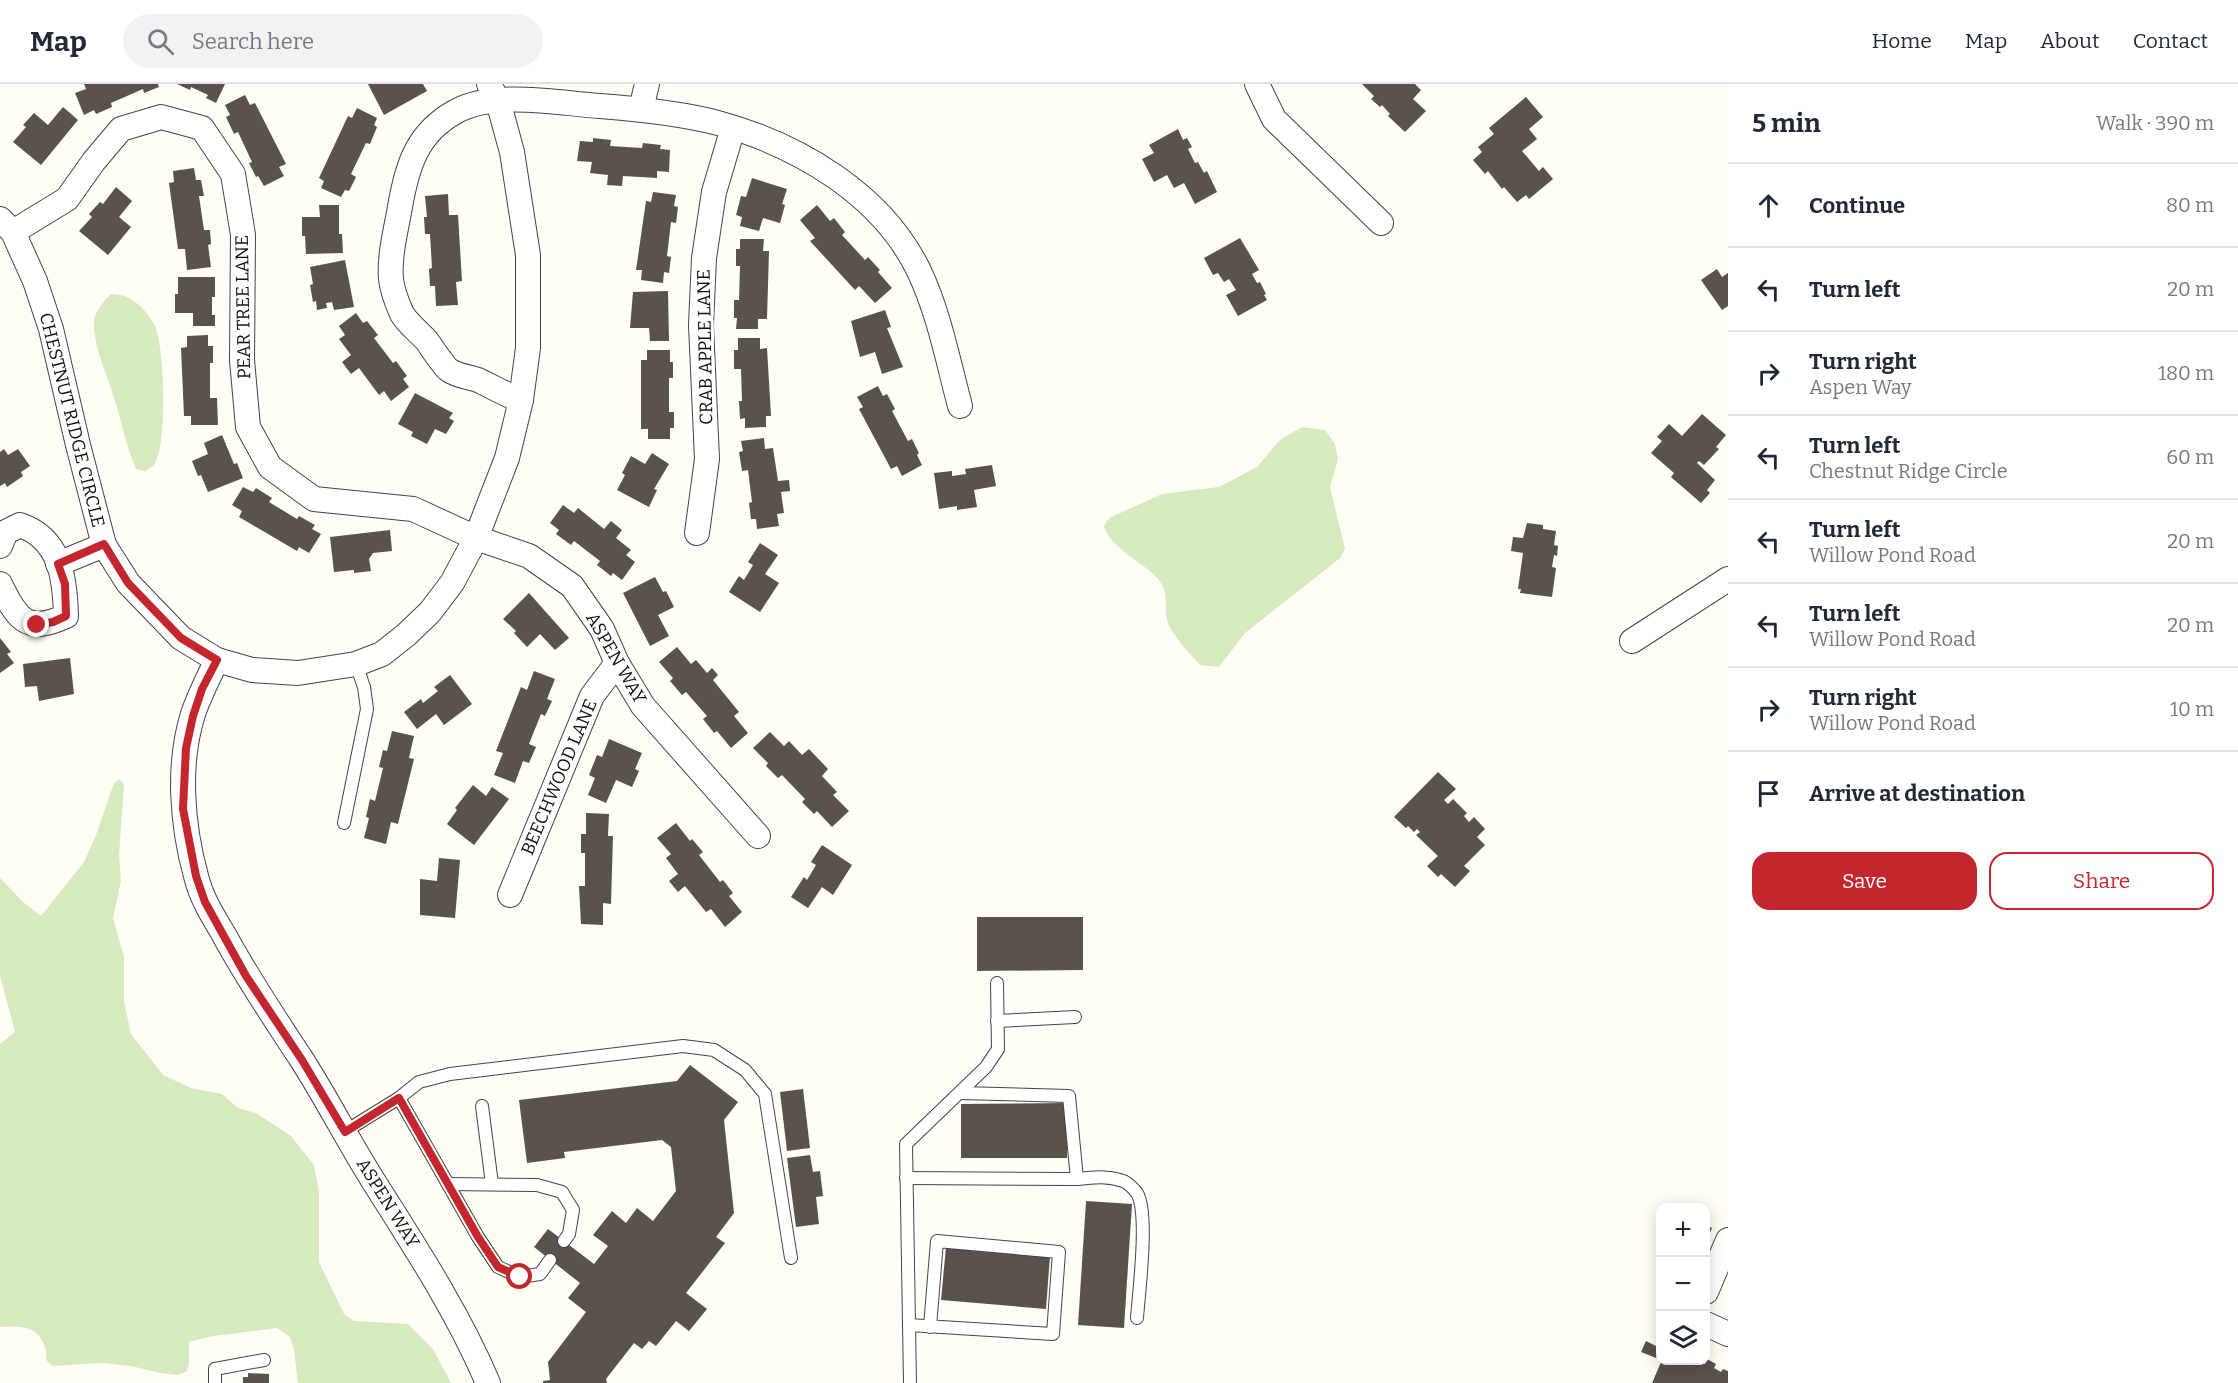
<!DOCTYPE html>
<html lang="en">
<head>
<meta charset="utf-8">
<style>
	:root { --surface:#fff; --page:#f2f2f3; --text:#1f2937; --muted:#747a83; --line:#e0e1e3; --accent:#c4262e }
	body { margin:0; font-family:Bitter,serif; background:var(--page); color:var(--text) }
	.controls { position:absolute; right:18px; bottom:18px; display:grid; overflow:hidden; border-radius:12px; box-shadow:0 3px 15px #0003 }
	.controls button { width:54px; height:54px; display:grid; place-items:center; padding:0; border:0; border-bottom:2px solid var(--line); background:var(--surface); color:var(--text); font:30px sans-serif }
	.stop { position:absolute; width:18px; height:18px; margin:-14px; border:4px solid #c4262e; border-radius:50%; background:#fff }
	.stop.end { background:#c4262e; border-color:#fff; box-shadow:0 2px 6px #0008 }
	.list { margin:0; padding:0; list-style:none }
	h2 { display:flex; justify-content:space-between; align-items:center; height:78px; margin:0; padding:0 24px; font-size:26px }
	h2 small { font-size:20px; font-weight:400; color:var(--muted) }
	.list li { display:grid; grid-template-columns:39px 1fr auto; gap:18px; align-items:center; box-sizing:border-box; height:84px; padding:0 24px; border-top:2px solid var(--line) }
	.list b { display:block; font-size:22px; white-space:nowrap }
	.list p { margin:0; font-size:20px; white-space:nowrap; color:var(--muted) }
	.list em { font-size:20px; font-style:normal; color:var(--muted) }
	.actions { display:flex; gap:12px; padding:18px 24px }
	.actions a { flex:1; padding:14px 0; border:2px solid var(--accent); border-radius:18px; text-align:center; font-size:21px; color:var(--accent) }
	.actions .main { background:var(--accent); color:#fff }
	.icon { flex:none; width:33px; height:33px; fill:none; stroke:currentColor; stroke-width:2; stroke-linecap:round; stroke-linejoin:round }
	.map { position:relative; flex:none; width:1728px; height:1299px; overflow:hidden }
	header { display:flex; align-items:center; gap:36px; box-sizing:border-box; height:84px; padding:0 30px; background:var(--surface); border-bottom:2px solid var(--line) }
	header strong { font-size:28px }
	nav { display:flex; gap:33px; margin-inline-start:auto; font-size:21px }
	.search { width:420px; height:54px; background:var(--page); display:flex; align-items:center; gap:15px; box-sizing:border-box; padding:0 21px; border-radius:33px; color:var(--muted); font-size:22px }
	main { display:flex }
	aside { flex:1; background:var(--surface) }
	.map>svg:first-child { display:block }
	.green { fill:#d5ebbd }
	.building { fill:#5a524d }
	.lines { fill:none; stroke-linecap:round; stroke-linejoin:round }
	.service-casing { stroke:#444; stroke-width:14 }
	.minor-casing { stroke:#444; stroke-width:26 }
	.service { stroke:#fff; stroke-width:12 }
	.minor { stroke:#fff; stroke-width:24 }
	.route { stroke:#c4262e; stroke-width:8 }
	.labels { text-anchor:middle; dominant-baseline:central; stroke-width:6; stroke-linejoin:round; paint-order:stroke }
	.street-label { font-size:18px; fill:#111; stroke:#fff }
</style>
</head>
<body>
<header>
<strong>Map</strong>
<div class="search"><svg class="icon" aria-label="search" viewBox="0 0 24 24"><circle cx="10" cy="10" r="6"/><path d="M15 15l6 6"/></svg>Search here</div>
<nav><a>Home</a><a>Map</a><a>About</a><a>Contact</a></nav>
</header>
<main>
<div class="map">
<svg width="1728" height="1299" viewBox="0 0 1728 1299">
	<rect width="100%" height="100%" fill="#fffdf5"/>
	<g class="green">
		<path d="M111,210C131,210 144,223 154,240C165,260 168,363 154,381C153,382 146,386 146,387L136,385C126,362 122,338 114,314C107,289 93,263 94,237C95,227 104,217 111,210Z"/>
		<path d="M1302,343L1325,346L1335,360L1338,375L1330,403L1345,465L1340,474L1330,482L1245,549L1219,583L1200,581C1191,571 1170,549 1167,536C1164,522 1169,509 1159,496C1143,477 1111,466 1104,442L1109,434L1162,410L1219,403L1257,383L1281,355Z"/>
		<path d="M119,695L124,700L119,772L121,797L113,834L124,873V918L131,950L163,991L191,1004L222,1010L238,1024L256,1029L291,1052L314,1081L319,1108V1178L344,1230L354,1237L408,1240L433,1265L451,1299H298L294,1265L290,1253L277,1244L213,1252L189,1258V1279L187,1287L177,1291L160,1289L131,1282L102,1279L53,1282L47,1277C45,1272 47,1267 45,1263C37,1240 19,1243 0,1243V960L15,948L0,892V794L23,818L41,832L84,778L96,751L114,699Z"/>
	</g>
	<g class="building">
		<polygon points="84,0 158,0 159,3 144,9 143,5 111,19 112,23 96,30 94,26 84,31 75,9 86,5"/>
		<polygon points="177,0 225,0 216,19 206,14 208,11 191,3 190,6"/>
		<polygon points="368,0 423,0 427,7 384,31"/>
		<polygon points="1362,0 1415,0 1421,6 1413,15 1426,27 1405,48 1388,32 1390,30 1382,21 1380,23 1371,15 1374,12"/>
		<polygon points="245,11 250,21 255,19 286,80 279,83 284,92 264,102 258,92 256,93 249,79 252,78 238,48 234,50 226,33 230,31 225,21"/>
		<polygon points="1526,13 1543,33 1529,45 1537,55 1522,67 1539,87 1543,83 1553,95 1529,115 1526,111 1517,118 1504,103 1502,105 1488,87 1485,90 1473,76 1482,68 1478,63 1494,50 1489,44"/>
		<polygon points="63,23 78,36 41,81 13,58 26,43 23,41 34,29 48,41"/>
		<polygon points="357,24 377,34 374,41 377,43 370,60 366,59 351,90 356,93 349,107 345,106 341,113 321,104 324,97 319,94 348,32 352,34"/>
		<polygon points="1178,45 1183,56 1187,54 1192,63 1188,65 1195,79 1198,78 1204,89 1207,87 1217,108 1195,120 1184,99 1174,104 1167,91 1154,98 1142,75 1154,69 1149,61"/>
		<polygon points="593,54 611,56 610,62 642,64 643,59 661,61 660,65 670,66 669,88 657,87 657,94 623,92 622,102 607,101 608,91 590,89 592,78 577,77 580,57 593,58"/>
		<polygon points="194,84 196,96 201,96 204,112 199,112 204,146 210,146 211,160 208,161 211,183 187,186 185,165 178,165 169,99 174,98 173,87"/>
		<polygon points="752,94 787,105 782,120 785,121 780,139 763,134 759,147 740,142 742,133 736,131 741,112 746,113"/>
		<polygon points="116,103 132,117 119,133 131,143 108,171 79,147 92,133 89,130 100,118 103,120"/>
		<polygon points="653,108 676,111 674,122 678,123 676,139 671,138 667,172 671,173 669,189 664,188 663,199 641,196 642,186 636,186 646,117 651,118"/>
		<polygon points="448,110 449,131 458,131 462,197 456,198 458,221 436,222 435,202 430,202 429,185 432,184 430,150 425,150 424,133 427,133 425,112"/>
		<polygon points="319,121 339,121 339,150 342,150 343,169 306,170 305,152 302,152 302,133 320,133"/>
		<polygon points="817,121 830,137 834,134 845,148 842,151 865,176 868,173 880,186 878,188 892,204 875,219 859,202 855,206 810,157 815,154 800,136"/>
		<polygon points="1240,154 1259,186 1252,190 1257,199 1260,198 1266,210 1264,211 1267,216 1238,232 1226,211 1236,206 1229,195 1224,198 1218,189 1213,191 1204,174"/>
		<polygon points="740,155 764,155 763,167 769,167 767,235 758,235 758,245 736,245 737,234 734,234 734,216 739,216 740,182 736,182 736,165 740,165"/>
		<polygon points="345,176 354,223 334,226 332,218 326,219 327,224 317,226 316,217 313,218 310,201 313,200 310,183"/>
		<polygon points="1717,185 1722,193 1728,189 1728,222 1722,226 1701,196"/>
		<polygon points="178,193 215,193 215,213 212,213 212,231 215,231 215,242 193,242 193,229 175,229 175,210 178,210"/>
		<polygon points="668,207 669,257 650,257 649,244 630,244 633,208"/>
		<polygon points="885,226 891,243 887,244 903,283 882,290 875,268 860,273 851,237"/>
		<polygon points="356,229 363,239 367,237 378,251 374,254 393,279 396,277 407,292 403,295 409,303 391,317 384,307 379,311 359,284 351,290 342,278 351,271 339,255 345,251 339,242"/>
		<polygon points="208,251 208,262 213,262 213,279 210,279 210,314 217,314 218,341 191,341 191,332 184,332 181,264 187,263 187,252"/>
		<polygon points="738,254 760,254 760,265 767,264 771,332 766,332 766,343 745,344 745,334 740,335 739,317 742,317 741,285 734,285 734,266 738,266"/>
		<polygon points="647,266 670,266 670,278 673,278 673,294 669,294 669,328 674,328 674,344 670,344 670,355 648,355 648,345 641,345 641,276 647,276"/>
		<polygon points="878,302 883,312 887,310 895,325 892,327 908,357 912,355 919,369 917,371 922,381 902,392 897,382 891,385 859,325 863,323 857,313"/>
		<polygon points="415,309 453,329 449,334 454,337 446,350 435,345 427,360 411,352 413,348 398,340"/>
		<polygon points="1702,330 1726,351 1716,363 1719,365 1704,381 1699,377 1697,379 1715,396 1707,406 1710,409 1701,419 1671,393 1674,389 1651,369 1662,357 1657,353 1669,340 1682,352"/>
		<polygon points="222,351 234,380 237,379 243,394 208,408 201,391 198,392 192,377 208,370 204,359"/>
		<polygon points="764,354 765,365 773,364 778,397 789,396 790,407 781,408 784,429 777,430 779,442 757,445 756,435 751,435 749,419 752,418 748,386 742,387 739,368 743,367 741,357"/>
		<polygon points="4,365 8,371 18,365 30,382 21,388 23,392 7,403 5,399 0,402 0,368"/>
		<polygon points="652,369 669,380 654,405 657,406 649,423 617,406 625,391 622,389 631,372 645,380"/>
		<polygon points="992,381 996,402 974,406 977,423 957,426 957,422 939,425 934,389 952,387 952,392 966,390 965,385"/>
		<polygon points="243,403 253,408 256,404 272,414 269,418 297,435 299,432 315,441 312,445 321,450 309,469 299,463 297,467 239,433 242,427 232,421"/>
		<polygon points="563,421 574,429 578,424 604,445 611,437 622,446 616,454 631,466 626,471 635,478 622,496 613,489 611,492 597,481 600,477 574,457 571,461 556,450 559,446 550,439"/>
		<polygon points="1527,439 1543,441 1543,445 1556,447 1554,461 1558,462 1557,472 1554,471 1552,483 1556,484 1552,513 1520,509 1521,505 1518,505 1523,469 1511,467 1513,453 1523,454"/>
		<polygon points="390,446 392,467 373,469 369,475 371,487 354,489 354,486 334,488 330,453"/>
		<polygon points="760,459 778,471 765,490 779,499 760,528 729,508 739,492 744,496 753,481 748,478"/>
		<polygon points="655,493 663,508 666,507 674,523 658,531 669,552 650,562 623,509"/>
		<polygon points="529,509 569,554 555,566 540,550 527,563 514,549 516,547 503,535"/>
		<polygon points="0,554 11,568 7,570 14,579 0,589"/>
		<polygon points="677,563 691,580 696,576 707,589 712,584 718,591 713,596 739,628 734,632 748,649 731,664 717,647 714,649 703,635 707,632 686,608 682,611 670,597 673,594 659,578"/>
		<polygon points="70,574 74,610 39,617 37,602 25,603 23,580"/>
		<polygon points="534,587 555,595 547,615 552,617 545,632 541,630 529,660 536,663 529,679 523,677 515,699 494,691 503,669 496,667 521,603 527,606"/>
		<polygon points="450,591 472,620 444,641 436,630 417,645 404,628 421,615 423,619 438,607 434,603"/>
		<polygon points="392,647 414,652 409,674 414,675 398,740 391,738 386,760 364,754 369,734 366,733 370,715 375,717 383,684 379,683 383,666 387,667"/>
		<polygon points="770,648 784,662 789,657 802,671 809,665 828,685 822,692 837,708 833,711 849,727 832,743 817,727 814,730 802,718 805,715 782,691 778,694 766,682 768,679 753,664"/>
		<polygon points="609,655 642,669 635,685 639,687 632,703 616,696 606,719 588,711 595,694 589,691 597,671 602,673"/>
		<polygon points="1438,688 1456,705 1444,716 1448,720 1453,715 1467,729 1464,732 1469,738 1474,733 1485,745 1477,753 1485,761 1464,782 1470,787 1455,803 1441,790 1438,793 1427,782 1438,772 1416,751 1420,748 1417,745 1414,748 1408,742 1406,744 1394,733"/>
		<polygon points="473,701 486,712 492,703 509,715 474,761 447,740 457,726 455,724"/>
		<polygon points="586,729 609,730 608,752 613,752 611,820 603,819 603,841 581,840 579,802 585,802 585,769 581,769 581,750 586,750"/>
		<polygon points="676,739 690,757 692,755 703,768 699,771 720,798 723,796 733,809 729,812 742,828 725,843 711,825 706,828 685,802 678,808 669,797 678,790 666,774 671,770 657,754"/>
		<polygon points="822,761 852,781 833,811 822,803 808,824 791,813 804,793 807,796 816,781 811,778"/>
		<polygon points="439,774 460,776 455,834 420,831 420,795 437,797"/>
		<polygon points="977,833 1083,833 1083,886 977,887"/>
		<polygon points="690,981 738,1018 724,1036 734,1129 716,1153 725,1159 686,1209 707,1225 689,1247 676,1237 656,1262 649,1257 642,1265 634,1259 606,1295 607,1299 543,1299 543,1297 550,1296 548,1278 586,1228 568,1214 580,1199 534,1163 548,1145 594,1180 608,1162 593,1151 612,1127 626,1139 637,1124 653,1137 676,1107 671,1063 662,1056 564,1068 565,1074 527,1079 519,1016 677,997"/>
		<polygon points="803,1005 810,1064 787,1067 780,1008"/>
		<polygon points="1067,1019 1067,1074 961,1074 961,1020"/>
		<polygon points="810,1071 813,1088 820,1087 823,1112 816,1113 819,1140 796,1143 787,1074"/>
		<polygon points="1086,1117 1132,1120 1124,1244 1078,1241"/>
		<polygon points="1706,1141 1712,1144 1706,1158"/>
		<polygon points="946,1163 1050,1172 1046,1225 941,1216"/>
		<polygon points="1646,1257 1660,1264 1656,1274 1641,1268"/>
		<polygon points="1707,1275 1716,1280 1714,1284 1721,1288 1723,1285 1728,1287 1728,1299 1652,1299 1662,1276 1699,1276 1705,1280"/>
		<polygon points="248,1289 269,1290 269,1299 243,1299 243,1293 248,1293"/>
	</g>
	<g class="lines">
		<defs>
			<g id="service">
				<polyline points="344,739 367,625 364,603 356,580"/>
				<polyline points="997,937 1075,933"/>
				<polyline points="399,1014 478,1153 498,1183 520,1193 540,1190 550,1176"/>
				<polyline points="482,1022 492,1100"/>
				<polyline points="344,1048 399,1014 419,998 450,990 683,962 714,966 745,986 765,1010 791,1174"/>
				<polyline points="906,1094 1077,1095 1069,1012 960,1009"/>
				<path d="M1077,1095C1092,1094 1108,1091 1123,1097C1127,1098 1134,1105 1137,1109C1149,1129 1139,1207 1137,1234"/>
				<polyline points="448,1100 537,1101 562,1108 573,1126 569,1150 564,1157"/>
				<polyline points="909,1241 1053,1250 1059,1168 937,1157 930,1243"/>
				<polyline points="215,1299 215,1285 264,1276"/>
				<polyline points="910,1299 906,1060 986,983 998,965 997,899"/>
			</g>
			<g id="minor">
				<polyline points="1257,0 1274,35 1381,139"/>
				<polyline points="641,25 647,0"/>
				<polyline points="0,135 13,148 35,197 51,245 78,361 104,461 128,499 181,554 217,576 252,586 298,589 356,580 382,570 406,551 430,528 452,499 476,454 507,374 521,316 528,264 528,171 512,68 498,17 489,0"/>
				<polyline points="13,148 67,115 94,77 121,45 161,33 202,44 233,90 243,151 242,276 248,343 270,383 314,415 413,425 476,454 529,472 572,502 602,545 617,579 643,622 758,752"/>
				<path d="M521,316C506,311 493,303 478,296C470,293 457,292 449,286C446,284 444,281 442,278C436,271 432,264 427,257C419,248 408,240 402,230C398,221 392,205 391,195C389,172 396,146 400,123C407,82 417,49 455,28C493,6 557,19 600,22C639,25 680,29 718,39C798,61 882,110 919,187C939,229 948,277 960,322"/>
				<polyline points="697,449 707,375 701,241 704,174 714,108 733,44"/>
				<path d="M0,462L6,448L20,441C61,455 65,495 66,532C26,551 17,534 0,500"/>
				<polyline points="58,480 104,461"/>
				<polyline points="1632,557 1728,495"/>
				<path d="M217,576C208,594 199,612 193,630C177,681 182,741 196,792C201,813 212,831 223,849C246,892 273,932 300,973C326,1013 348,1057 374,1098C415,1163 458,1228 488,1299"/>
				<polyline points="510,811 592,612 617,579"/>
				<polyline points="1706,1208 1728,1156"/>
				<polyline points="1706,1240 1728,1250"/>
			</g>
		</defs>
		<use href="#service" class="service-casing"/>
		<use href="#minor" class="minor-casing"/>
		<use href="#service" class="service"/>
		<use href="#minor" class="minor"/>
	</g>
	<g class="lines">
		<polyline class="route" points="37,541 53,538 66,532 65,500 58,480 104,460 128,499 181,554 217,576 202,605 193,632 186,664 183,725 196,792 205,818 246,892 302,976 345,1048 399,1014 478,1153 498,1183 520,1193"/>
	</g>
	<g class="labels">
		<g class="street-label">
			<text transform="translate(243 223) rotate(-91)">PEAR TREE LANE</text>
			<text transform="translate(705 263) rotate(-91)">CRAB APPLE LANE</text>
			<text transform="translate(72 336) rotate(76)">CHESTNUT RIDGE CIRCLE</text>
			<text transform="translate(616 574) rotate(60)">ASPEN WAY</text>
			<text transform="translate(559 693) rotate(-67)">BEECHWOOD LANE</text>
			<text transform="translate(388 1119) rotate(58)">ASPEN WAY</text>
		</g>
	</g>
</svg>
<div class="controls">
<button>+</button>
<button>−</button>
<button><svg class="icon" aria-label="layers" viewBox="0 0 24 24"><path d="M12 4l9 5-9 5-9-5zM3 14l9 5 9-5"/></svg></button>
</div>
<div class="stop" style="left:520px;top:1193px"></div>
<div class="stop end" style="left:37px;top:541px"></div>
</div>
<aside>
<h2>5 min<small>Walk · 390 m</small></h2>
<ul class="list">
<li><svg class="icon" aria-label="ahead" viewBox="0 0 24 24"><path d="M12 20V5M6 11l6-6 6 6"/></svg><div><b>Continue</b></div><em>80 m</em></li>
<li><svg class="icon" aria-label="left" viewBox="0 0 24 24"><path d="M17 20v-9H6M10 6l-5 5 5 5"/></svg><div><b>Turn left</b></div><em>20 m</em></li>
<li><svg class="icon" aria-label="right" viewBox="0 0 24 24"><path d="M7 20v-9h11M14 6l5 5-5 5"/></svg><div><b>Turn right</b><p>Aspen Way</p></div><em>180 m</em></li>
<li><svg class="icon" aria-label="left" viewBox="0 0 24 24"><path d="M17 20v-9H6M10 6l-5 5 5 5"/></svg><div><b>Turn left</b><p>Chestnut Ridge Circle</p></div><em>60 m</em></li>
<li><svg class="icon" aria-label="left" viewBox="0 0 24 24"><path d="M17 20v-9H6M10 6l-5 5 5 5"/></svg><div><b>Turn left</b><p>Willow Pond Road</p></div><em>20 m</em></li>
<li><svg class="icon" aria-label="left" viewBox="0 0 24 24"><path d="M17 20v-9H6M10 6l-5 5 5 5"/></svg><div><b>Turn left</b><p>Willow Pond Road</p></div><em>20 m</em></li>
<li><svg class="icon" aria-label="right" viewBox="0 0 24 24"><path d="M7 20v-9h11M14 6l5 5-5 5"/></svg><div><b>Turn right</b><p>Willow Pond Road</p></div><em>10 m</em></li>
<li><svg class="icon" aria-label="arrive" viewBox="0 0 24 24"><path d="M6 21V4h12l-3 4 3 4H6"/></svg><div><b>Arrive at destination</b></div></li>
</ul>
<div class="actions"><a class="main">Save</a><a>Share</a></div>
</aside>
</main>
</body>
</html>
